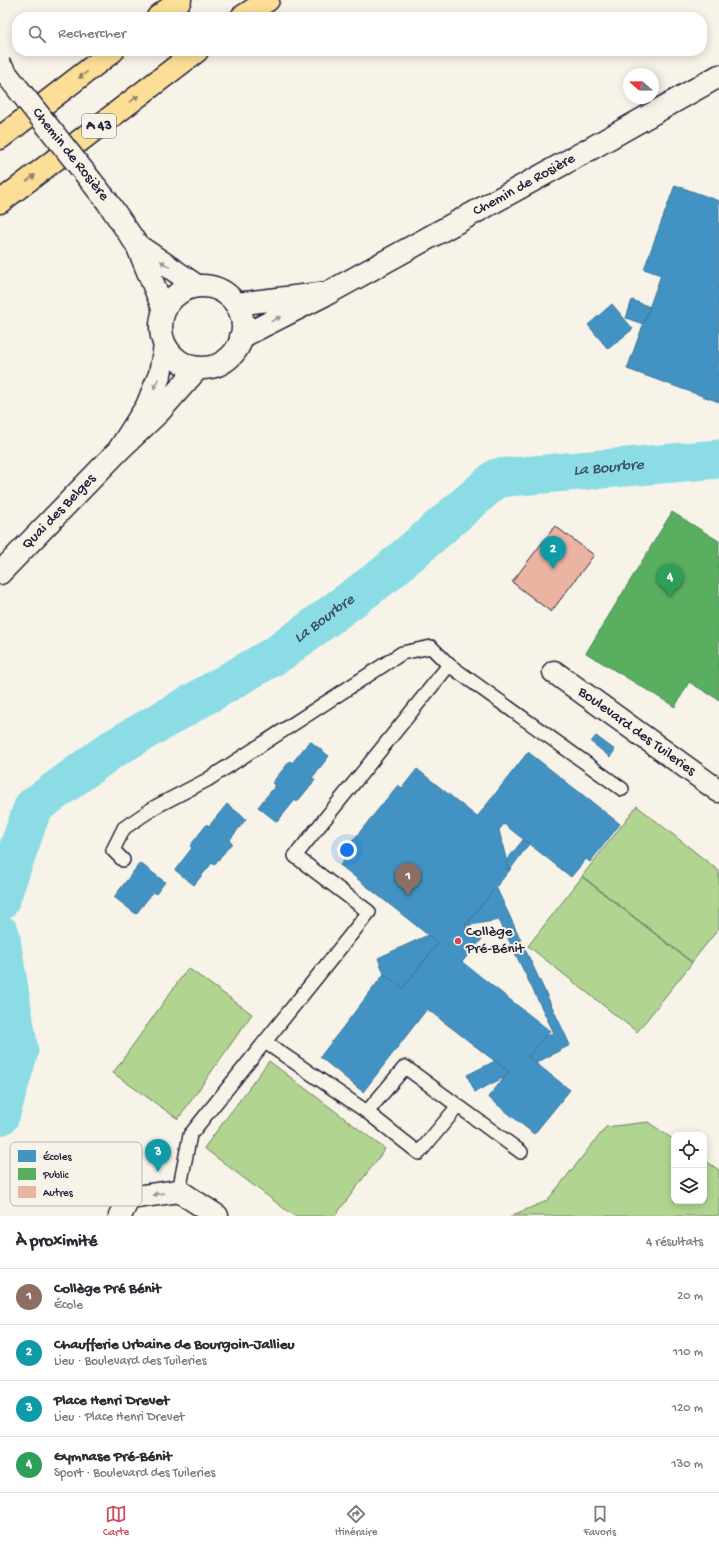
<!DOCTYPE html>
<html lang="fr">
<head>
<meta charset="utf-8">
<style>
	:root { --surface:#fff; --page:#f2f2f3; --text:#2b2b33; --muted:#7c7c81; --line:#e1e1e2; --accent:#d1495b }
	body { margin:0; font-family:"Gochi Hand",sans-serif; background:var(--page); color:var(--text) }
	.controls { position:absolute; right:12px; bottom:12px; display:grid; overflow:hidden; border-radius:8px; box-shadow:0 2px 10px #0003 }
	.controls button { width:36px; height:36px; display:grid; place-items:center; padding:0; border:0; border-bottom:1px solid var(--line); background:var(--surface); color:var(--text); font:20px sans-serif }
	.compass { position:absolute; left:623px; top:68px; width:36px; height:36px; border-radius:50%; background:var(--surface); box-shadow:0 2px 10px #0003; rotate:290deg }
	.you { position:absolute; left:347px; top:850px; width:14px; height:14px; margin:-10px; border:3px solid #fff; border-radius:50%; background:#1a73e8; box-shadow:0 0 0 6px #1a73e833 }
	.badge { display:grid; place-items:center; width:26px; height:26px; border-radius:50%; background:var(--accent); color:#fff; font-size:13px; font-weight:700 }
	.pin { position:absolute; translate:-50% -33px; filter:drop-shadow(0 1px 2px #0008) }
	.pin::after { content:''; position:absolute; top:21px; width:14px; height:12px; background:inherit; clip-path:polygon(0 0,100% 0,50% 100%) }
	.list { margin:0; padding:0; list-style:none }
	h2 { display:flex; justify-content:space-between; align-items:center; height:52px; margin:0; padding:0 16px; font-size:17px }
	h2 small { font-size:13px; font-weight:400; color:var(--muted) }
	.list li { display:grid; grid-template-columns:26px 1fr auto; gap:12px; align-items:center; box-sizing:border-box; height:56px; padding:0 16px; border-top:1px solid var(--line) }
	.list b { display:block; font-size:15px; white-space:nowrap }
	.list p { margin:0; font-size:13px; white-space:nowrap; color:var(--muted) }
	.list em { font-size:13px; font-style:normal; color:var(--muted) }
	.icon { flex:none; width:22px; height:22px; fill:none; stroke:currentColor; stroke-width:2; stroke-linecap:round; stroke-linejoin:round }
	.map { position:relative; flex:none; width:719px; height:1216px; overflow:hidden }
	.search { position:absolute; background:var(--surface); box-shadow:0 2px 10px #0003; left:12px; right:12px; top:12px; height:44px; display:flex; align-items:center; gap:10px; box-sizing:border-box; padding:0 14px; border-radius:16px; color:var(--muted); font-size:15px }
	.sheet { height:276px; background:var(--surface) }
	nav { display:flex; justify-content:space-around; align-items:center; box-sizing:border-box; height:56px; border-top:1px solid var(--line); background:var(--surface); font-size:11px; color:var(--muted) }
	nav a { display:grid; justify-items:center; gap:2px }
	nav .on { color:var(--accent) }
	.map>svg:first-child { display:block }
	.green { fill:#b1d590; stroke:#6a7c66 }
	.schools { fill:#4393c3; stroke:#39719a }
	.public { fill:#5aae61; stroke:#498456 }
	.lines { fill:none; stroke-linecap:round; stroke-linejoin:round }
	.river { stroke:#8bdce4; stroke-width:39 }
	.building { fill:#ebb3a2; stroke:#22223b }
	.lane-casing { stroke:#22223b; stroke-width:16 }
	.street-casing { stroke:#22223b; stroke-width:25 }
	.highway-casing { stroke:#22223b; stroke-width:25 }
	.lane { stroke:#f7f3e8; stroke-width:13 }
	.street { stroke:#f7f3e8; stroke-width:22 }
	.highway { stroke:#fcde96; stroke-width:22 }
	.street-bridge-casing { stroke:#22223b; stroke-width:25; stroke-linecap:butt }
	.street-bridge { stroke:#f7f3e8; stroke-width:22 }
	.oneway { fill:#8f8068 }
	.oneway2 { fill:#97959a }
	.poi-dot { fill:#d1495b; stroke:#f7f3e8; stroke-width:1.5 }
	.labels { text-anchor:middle; dominant-baseline:central; stroke-width:4; stroke-linejoin:round; paint-order:stroke }
	.shield { fill:#f7f3e8; stroke:#62616f; stroke-width:1 }
	.shield-label { font-size:14px; font-weight:bold; fill:#22223b }
	.street-label { font-size:15px; fill:#22223b; stroke:#f7f3e8 }
	.poi-label { font-size:15px; fill:#22223b; stroke:#f7f3e8; text-anchor:start }
	.water-label { font-size:16px; font-style:italic; fill:#3c5065; stroke:#f7f3e8 }
	.key { fill:#f7f3e8; stroke:#b7b4b4; stroke-width:1 }
	.key-label { font-size:11px; fill:#22223b }
</style>
</head>
<body>
<div class="map">
<svg width="719" height="1216" viewBox="0 0 719 1216">
	<rect width="100%" height="100%" fill="#f7f3e8"/>
	<filter id="ink" filterUnits="userSpaceOnUse"><feTurbulence type="fractalNoise" baseFrequency=".025" numOctaves="2"/><feDisplacementMap in="SourceGraphic" scale="8" xChannelSelector="R" yChannelSelector="G"/><feConvolveMatrix kernelMatrix="1 2 1 2 8 2 1 2 1" color-interpolation-filters="sRGB"/></filter>
	<g filter="url(#ink)">
		<g class="green">
			<polygon points="637,806 719,871 719,928 692,962 582,876"/>
			<polygon points="582,877 692,963 637,1032 528,946"/>
			<polygon points="188,968 252,1014 178,1119 113,1073"/>
			<polygon points="269,1061 385,1149 335,1216 294,1216 204,1148"/>
			<polygon points="648,1122 674,1140 674,1201 704,1201 704,1160 719,1170 719,1216 510,1216 547,1201 606,1127"/>
		</g>
		<g class="schools">
			<polygon points="675,185 719,201 719,402 627,369 661,275 644,269"/>
			<polygon points="632,300 650,307 643,324 626,318"/>
			<polygon points="612,304 633,329 608,349 588,325"/>
			<polygon points="596,736 615,750 610,757 591,742"/>
			<polygon points="310,741 329,756 312,778 315,780 297,802 295,800 277,822 258,807 276,785 272,783 290,761 292,763"/>
			<polygon points="528,752 620,824 590,862 586,859 571,877 504,824 499,830 509,871 465,926 482,939 462,962 550,1031 528,1057 570,1090 534,1134 488,1097 509,1072 427,1009 363,1092 320,1057 384,974 403,988 438,943 340,865 354,848 350,844 398,785 402,788 417,769 477,817"/>
			<polygon points="227,804 246,819 229,841 232,843 214,865 212,863 194,885 175,870 192,848 190,846 207,824 209,826"/>
			<polygon points="523,840 529,844 509,871 506,861"/>
			<polygon points="140,863 165,882 156,894 153,892 136,914 114,897"/>
			<polygon points="496,887 570,1045 536,1063 528,1057 545,1036 554,1033 499,920 465,926"/>
			<polygon points="428,935 438,943 403,988 384,974 378,958"/>
			<polygon points="495,1061 509,1072 505,1077 475,1092 467,1075"/>
		</g>
		<polygon class="public" points="672,512 719,541 719,700 689,682 675,707 586,653"/>
		<g class="lines">
			<g class="river">
				<path id="s1" d="M0,901L33,807L111,750L279,653L386,574L497,478L719,459"/>
				<polyline points="0,934 19,1051 0,1116"/>
			</g>
		</g>
		<polygon class="building" points="555,526 594,555 551,612 512,582"/>
		<g class="lines">
			<defs>
				<g id="lane">
					<polyline points="123,860 113,850 124,828 155,807 207,780 402,653 431,647 449,665"/>
					<polyline points="265,1042 367,1112 405,1067 521,1152"/>
					<polyline points="367,1112 419,1153 458,1106"/>
					<polyline points="179,1191 190,1135 369,912 295,856 449,665 622,789"/>
				</g>
				<g id="street">
					<polyline points="107,201 137,245"/>
					<circle cx="202" cy="327" r="41"/>
					<path id="s2" d="M328,293L590,149L719,76"/>
					<polyline points="236,304 328,293 241,337"/>
					<polyline points="164,310 137,245 197,286"/>
					<polyline points="165,346 160,374 147,406 119,450 159,412 198,368"/>
					<path id="s3" d="M0,573L119,450"/>
					<path id="s4" d="M554,672L719,791"/>
					<polyline points="120,1216 129,1198 179,1191 217,1216"/>
				</g>
				<g id="highway">
					<polyline points="158,17 180,0"/>
					<polyline points="242,17 268,0"/>
					<polyline points="0,138 113,51"/>
					<polyline points="0,202 197,51"/>
				</g>
			</defs>
			<use href="#lane" class="lane-casing"/>
			<use href="#street" class="street-casing"/>
			<use href="#highway" class="highway-casing"/>
			<use href="#lane" class="lane"/>
			<use href="#street" class="street"/>
			<use href="#highway" class="highway"/>
			<defs>
				<g id="street-bridge">
					<path id="s5" d="M0,66L107,201"/>
				</g>
			</defs>
			<use href="#street-bridge" class="street-bridge-casing"/>
			<use href="#street-bridge" class="street-bridge"/>
		</g>
		<defs><path id="oneway-solid" d="M-6-.8H1V-3.2L6.5 0L1 3.2V.8H-6Z"/></defs>
		<g class="oneway">
			<use href="#oneway-solid" transform="translate(83 75) rotate(142)"/>
			<use href="#oneway-solid" transform="translate(134 99) rotate(-37)"/>
			<use href="#oneway-solid" transform="translate(31 178) rotate(-37)"/>
		</g>
		<g class="oneway2">
			<use href="#oneway-solid" transform="translate(165 264) rotate(-145)"/>
			<use href="#oneway-solid" transform="translate(276 319) rotate(-27)"/>
			<use href="#oneway-solid" transform="translate(156 384) rotate(114)"/>
			<use href="#oneway-solid" transform="translate(158 1194) rotate(172)"/>
		</g>
	</g>
	<circle class="poi-dot" cx="458" cy="941" r="4"/>
	<g class="labels">
		<rect class="shield" x="82" y="114" width="34" height="24" rx="3"/>
		<g class="shield-label">
			<text x="99" y="126">A 43</text>
		</g>
		<g class="street-label">
			<text stroke="none"><textPath href="#s5" startOffset="113">Chemin de Rosière</textPath></text>
			<text stroke="none"><textPath href="#s2" startOffset="224">Chemin de Rosière</textPath></text>
			<text stroke="none"><textPath href="#s3" startOffset="85">Quai des Belges</textPath></text>
			<text stroke="none"><textPath href="#s4" startOffset="102">Boulevard des Tuileries</textPath></text>
		</g>
		<g class="poi-label">
			<text x="466" y="932">Collège<tspan x="466" dy="17">Pré-Bénit</tspan></text>
		</g>
		<g class="water-label">
			<text stroke="none"><textPath href="#s1" startOffset="782">La Bourbre</textPath></text>
			<text stroke="none"><textPath href="#s1" startOffset="447">La Bourbre</textPath></text>
		</g>
	</g>
	<rect x="10" y="1142" width="132" height="64" rx="6" class="key"/>
	<rect x="18" y="1150" width="18" height="12" fill="#4393c3"/>
	<rect x="18" y="1168" width="18" height="12" fill="#5aae61"/>
	<rect x="18" y="1186" width="18" height="12" fill="#ebb3a2"/>
	<g class="key-label">
		<text x="43" y="1160">Écoles</text>
		<text x="43" y="1178">Public</text>
		<text x="43" y="1196">Autres</text>
	</g>
</svg>
<div class="controls">
<button><svg class="icon" aria-label="locate" viewBox="0 0 24 24"><circle cx="12" cy="12" r="6"/><path d="M12 2v4M12 18v4M2 12h4M18 12h4"/></svg></button>
<button><svg class="icon" aria-label="layers" viewBox="0 0 24 24"><path d="M12 4l9 5-9 5-9-5zM3 14l9 5 9-5"/></svg></button>
</div>
<svg class="compass" viewBox="-18 -18 36 36"><path d="M0-13l5 13h-10z" fill="#e53935"/><path d="M0 13l5-13h-10z" fill="#7c7c81"/></svg>
<div class="you"></div>
<div class="pin badge" style="left:408px;top:896px;background:#8d6e63">1</div>
<div class="pin badge" style="left:553px;top:569px;background:#0f9aa8">2</div>
<div class="pin badge" style="left:158px;top:1172px;background:#0f9aa8">3</div>
<div class="pin badge" style="left:670px;top:597px;background:#2e9e5b">4</div>
<div class="search"><svg class="icon" aria-label="search" viewBox="0 0 24 24"><circle cx="10" cy="10" r="6"/><path d="M15 15l6 6"/></svg>Rechercher</div>
</div>
<section class="sheet">
<h2>À proximité<small>4 résultats</small></h2>
<ul class="list">
<li><span class="badge" style="background:#8d6e63">1</span><div><b>Collège Pré Bénit</b><p>École</p></div><em>20 m</em></li>
<li><span class="badge" style="background:#0f9aa8">2</span><div><b>Chaufferie Urbaine de Bourgoin-Jallieu</b><p>Lieu · Boulevard des Tuileries</p></div><em>110 m</em></li>
<li><span class="badge" style="background:#0f9aa8">3</span><div><b>Place Henri Drevet</b><p>Lieu · Place Henri Drevet</p></div><em>120 m</em></li>
<li><span class="badge" style="background:#2e9e5b">4</span><div><b>Gymnase Pré-Bénit</b><p>Sport · Boulevard des Tuileries</p></div><em>130 m</em></li>
</ul>
</section>
<nav>
<a class="on"><svg class="icon" aria-label="map" viewBox="0 0 24 24"><path d="M3 6l6-2 6 2 6-2v14l-6 2-6-2-6 2zM9 4v14M15 6v14"/></svg>Carte</a>
<a><svg class="icon" aria-label="directions" viewBox="0 0 24 24"><path d="M12 3l9 9-9 9-9-9zM9 14v-3h6M13 9l2 2-2 2"/></svg>Itinéraire</a>
<a><svg class="icon" aria-label="saved" viewBox="0 0 24 24"><path d="M7 4h10v16l-5-4-5 4z"/></svg>Favoris</a>
</nav>
</body>
</html>
